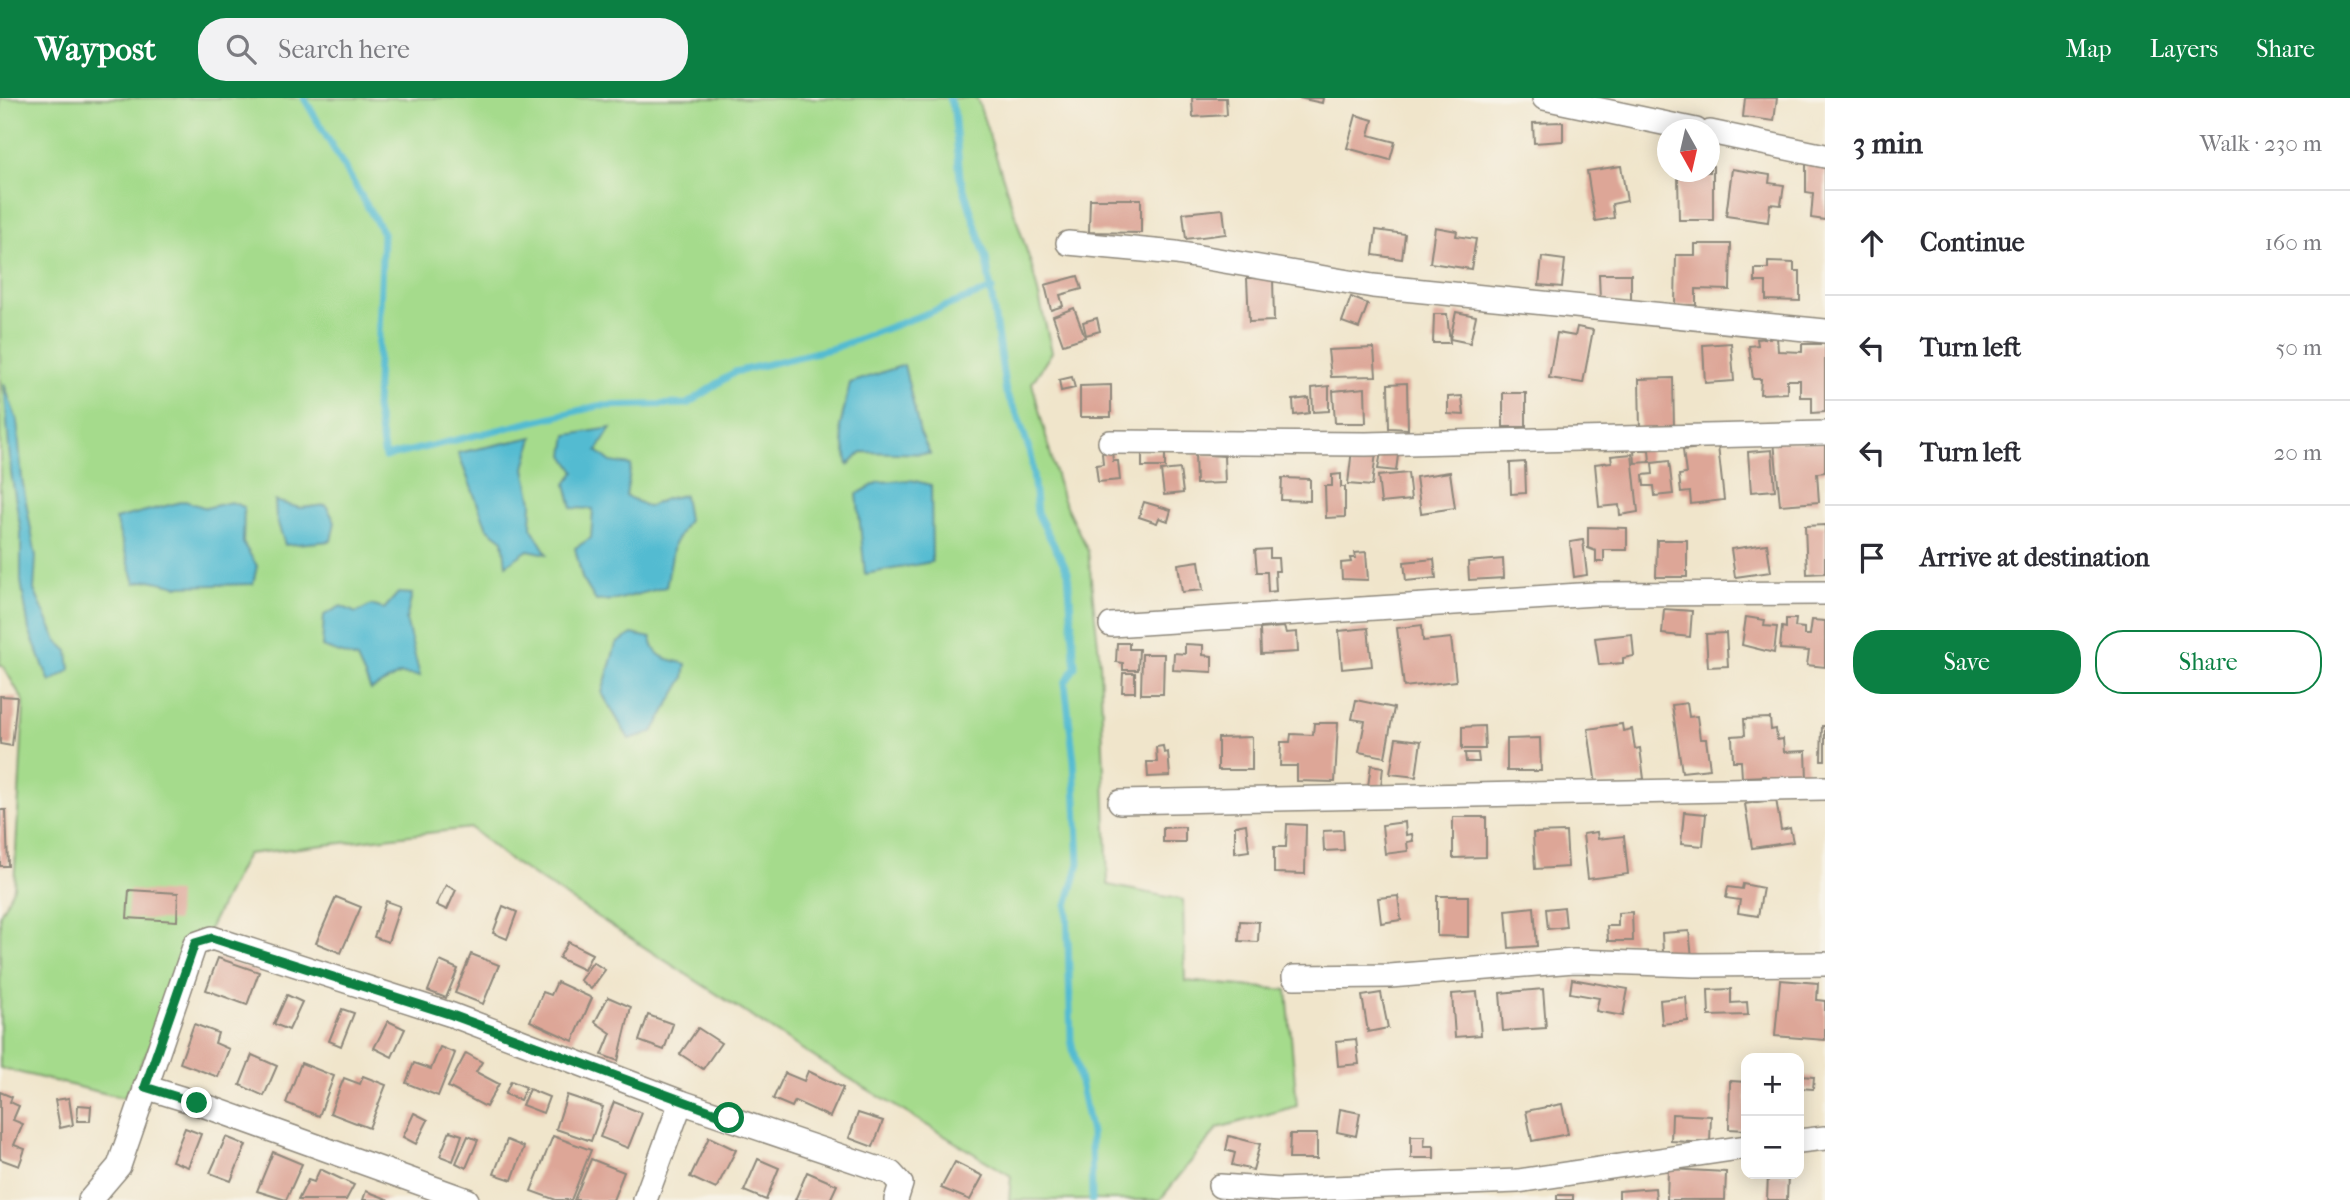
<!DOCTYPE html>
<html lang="en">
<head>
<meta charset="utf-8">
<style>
	:root { --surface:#fff; --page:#f2f2f3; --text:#2b2b33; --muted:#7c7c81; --line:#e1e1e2; --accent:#0b8043 }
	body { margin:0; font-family:"IM FELL French Canon",serif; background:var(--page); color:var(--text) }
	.controls { position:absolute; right:21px; bottom:21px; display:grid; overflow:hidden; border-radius:14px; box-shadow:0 4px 18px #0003 }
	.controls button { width:63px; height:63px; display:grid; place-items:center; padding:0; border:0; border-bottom:2px solid var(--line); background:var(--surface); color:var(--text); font:35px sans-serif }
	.compass { position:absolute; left:1657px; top:21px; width:63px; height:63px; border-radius:50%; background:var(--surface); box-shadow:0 4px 18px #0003; rotate:172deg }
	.stop { position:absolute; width:21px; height:21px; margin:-16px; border:5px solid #0b8043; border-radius:50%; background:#fff }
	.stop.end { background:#0b8043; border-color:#fff; box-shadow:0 2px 7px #0008 }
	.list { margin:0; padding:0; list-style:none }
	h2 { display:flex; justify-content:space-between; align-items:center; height:91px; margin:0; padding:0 28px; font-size:30px }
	h2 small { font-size:23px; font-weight:400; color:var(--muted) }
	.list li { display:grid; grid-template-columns:46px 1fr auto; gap:21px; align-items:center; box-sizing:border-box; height:105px; padding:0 28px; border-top:2px solid var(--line) }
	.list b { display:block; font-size:26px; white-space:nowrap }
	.list em { font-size:23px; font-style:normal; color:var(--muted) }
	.actions { display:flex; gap:14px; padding:21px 28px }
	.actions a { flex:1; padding:16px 0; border:2px solid var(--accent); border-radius:28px; text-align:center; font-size:24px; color:var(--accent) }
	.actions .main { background:var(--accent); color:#fff }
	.icon { flex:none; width:38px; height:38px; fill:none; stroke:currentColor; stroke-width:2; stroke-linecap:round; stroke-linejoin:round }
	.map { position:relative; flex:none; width:1825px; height:1102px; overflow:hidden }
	header { display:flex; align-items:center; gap:42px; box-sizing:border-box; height:98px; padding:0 35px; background:var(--accent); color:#fff }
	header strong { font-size:33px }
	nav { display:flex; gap:38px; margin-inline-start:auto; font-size:24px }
	.search { width:490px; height:63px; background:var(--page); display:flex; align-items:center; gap:18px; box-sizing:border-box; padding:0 24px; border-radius:28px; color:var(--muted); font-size:26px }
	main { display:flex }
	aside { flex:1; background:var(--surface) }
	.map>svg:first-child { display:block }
	.green { fill:#a5db8c; stroke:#68835c; stroke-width:2 }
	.water { fill:#53bbd1; stroke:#3f737e; stroke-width:2 }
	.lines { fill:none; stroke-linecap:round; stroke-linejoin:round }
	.stream { stroke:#53bbd1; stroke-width:7 }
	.building { fill:#dda697 }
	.minor-casing { stroke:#8e887b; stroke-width:26 }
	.minor { stroke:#fff; stroke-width:23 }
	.route { stroke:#0b8043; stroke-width:9 }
</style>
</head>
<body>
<header>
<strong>Waypost</strong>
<div class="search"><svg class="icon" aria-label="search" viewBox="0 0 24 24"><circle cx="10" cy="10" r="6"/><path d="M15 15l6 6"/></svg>Search here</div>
<nav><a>Map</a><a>Layers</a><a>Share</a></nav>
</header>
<main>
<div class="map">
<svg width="1825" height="1102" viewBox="0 0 1825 1102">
	<rect width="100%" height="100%" fill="#f7f3e8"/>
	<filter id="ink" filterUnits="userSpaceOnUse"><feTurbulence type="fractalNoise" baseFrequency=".0143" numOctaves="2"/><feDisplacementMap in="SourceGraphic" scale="14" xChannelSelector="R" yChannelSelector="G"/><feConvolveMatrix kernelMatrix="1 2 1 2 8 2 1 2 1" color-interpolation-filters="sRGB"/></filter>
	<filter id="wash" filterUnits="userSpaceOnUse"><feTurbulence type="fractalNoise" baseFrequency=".00686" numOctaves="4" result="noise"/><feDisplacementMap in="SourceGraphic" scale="28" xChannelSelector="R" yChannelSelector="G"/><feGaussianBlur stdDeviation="1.57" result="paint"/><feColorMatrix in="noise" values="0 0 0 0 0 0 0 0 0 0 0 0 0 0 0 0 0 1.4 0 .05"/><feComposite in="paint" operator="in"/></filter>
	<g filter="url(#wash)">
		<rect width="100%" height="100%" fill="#f0e5cb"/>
		<polygon class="green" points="0,0 977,0 1032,169 1052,254 1032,285 1062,400 1088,453 1100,565 1108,787 1183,802 1185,883 1287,892 1297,1008 1218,1030 1160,1102 1009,1102 1011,1078 817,961 508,761 471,730 247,756 124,1000 0,970 0,816 14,789 24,604 3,568 0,568"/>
		<g class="water">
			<polygon points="904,267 920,335 930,356 862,354 848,367 840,329 850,285"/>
			<polygon points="4,286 17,322 22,381 36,459 34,492 57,543 68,553 70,572 50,584 29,532 21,483 21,433 11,375"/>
			<polygon points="611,330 597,353 611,364 631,367 626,398 648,409 665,401 684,397 688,422 674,446 666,489 616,502 596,503 582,480 575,450 591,440 593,411 572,410 566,386 575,374 564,357 567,337"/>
			<polygon points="533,339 525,370 532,404 531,429 547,456 528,452 506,467 503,442 487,430 458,355"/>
			<polygon points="911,382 931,387 932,464 865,476 857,396 879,384"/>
			<polygon points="185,403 206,410 231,404 244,409 243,445 257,468 253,486 178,488 150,482 135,485 115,421"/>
			<polygon points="275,403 300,410 326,407 335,424 331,443 285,447 276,419"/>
			<polygon points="398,495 412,496 406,522 420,578 400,576 371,592 357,561 322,549 324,517 341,508 356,515 371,507 384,511"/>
			<path d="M632,536L651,540C654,561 668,561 686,566L684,580L653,634L629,641L602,595L616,546Z"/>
		</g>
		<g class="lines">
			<g class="stream">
				<polyline points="304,0 383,135 376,310 385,359 598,308 687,306 735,274 834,250 992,191"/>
				<polyline points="949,0 954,13 960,79 986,160 1006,295 1018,318 1031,357 1037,415 1068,474 1075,569 1065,585 1074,663 1079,765 1067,807 1071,942 1091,1035 1092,1102"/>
			</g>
		</g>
		<g id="blocks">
			<g class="building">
				<polygon points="1192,0 1226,0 1227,17 1193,19"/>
				<polygon points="1299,0 1323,0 1322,5"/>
				<polygon points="1745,0 1777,0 1774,23 1743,19"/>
				<polygon points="1356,17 1373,22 1369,37 1395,44 1390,62 1347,50"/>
				<polygon points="1563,24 1563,43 1534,45 1533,25"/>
				<polygon points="1806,61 1825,64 1825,122 1811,120 1813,95 1806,94"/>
				<polygon points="1621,68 1627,103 1612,106 1614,120 1595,123 1587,73"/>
				<polygon points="1710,68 1713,68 1713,122 1679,122 1678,80 1687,80 1687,74 1710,74"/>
				<polygon points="1732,71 1770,77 1769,85 1784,87 1781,107 1770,106 1768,124 1726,118"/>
				<polygon points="1090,101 1141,101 1141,135 1089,134"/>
				<polygon points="1223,111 1226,136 1186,141 1183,115"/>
				<polygon points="1435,129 1457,133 1456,138 1476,141 1471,171 1430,165"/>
				<polygon points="1376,132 1405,136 1402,161 1373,157"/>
				<polygon points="1695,146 1731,146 1730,192 1696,191 1696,207 1675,208 1676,157 1695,157"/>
				<polygon points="1542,159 1565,162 1562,189 1539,187"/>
				<polygon points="1768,164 1794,165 1794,173 1800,173 1800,203 1766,202 1766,184 1755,184 1755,171 1768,171"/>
				<polygon points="1599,176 1631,176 1631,202 1600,203"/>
				<polygon points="1078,178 1082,191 1060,197 1063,208 1051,212 1045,187"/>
				<polygon points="1247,180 1273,180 1274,223 1249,224"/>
				<polygon points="1351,199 1368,206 1359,230 1342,224"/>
				<polygon points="1074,210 1085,239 1063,246 1053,218"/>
				<polygon points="1456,214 1476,218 1470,245 1450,241"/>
				<polygon points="1434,216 1447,216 1450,245 1433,245"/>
				<polygon points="1097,220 1100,233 1086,237 1083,224"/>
				<polygon points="1577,229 1593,232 1583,285 1549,280 1557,235 1575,238"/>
				<polygon points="1777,239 1778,253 1802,254 1802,246 1825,246 1825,314 1812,315 1812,299 1800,299 1800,282 1787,282 1787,295 1760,296 1761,281 1753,281 1749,248 1758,247 1757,241"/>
				<polygon points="1731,245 1734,283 1705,285 1703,247"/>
				<polygon points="1374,250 1376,278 1331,279 1328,252"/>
				<polygon points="1072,279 1075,290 1061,293 1059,282"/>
				<polygon points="1673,280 1674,331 1640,332 1639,281"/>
				<polygon points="1407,285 1408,331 1389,330 1388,286"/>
				<polygon points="1111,287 1111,319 1080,319 1080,288"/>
				<polygon points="1329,288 1329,313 1313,314 1312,290"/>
				<polygon points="1365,290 1366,325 1335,325 1333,293"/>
				<rect x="1503" y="295" width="23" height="34"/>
				<polygon points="1462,298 1464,317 1448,316 1448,299"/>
				<polygon points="1309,300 1309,315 1294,317 1293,302"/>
				<polygon points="1774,343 1825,345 1825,374 1817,375 1819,404 1780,407"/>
				<polygon points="1718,348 1724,402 1691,406 1690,394 1681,395 1679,377 1686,376 1683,352"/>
				<polygon points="1352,351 1376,354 1372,388 1348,386"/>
				<polygon points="1634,352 1649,352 1650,364 1635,365"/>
				<polygon points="1772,352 1775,392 1751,394 1748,354"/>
				<polygon points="1112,353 1113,363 1118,363 1120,382 1098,384 1096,367 1103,366 1102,355"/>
				<rect x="1142" y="354" width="23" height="15"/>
				<polygon points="1381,354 1398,357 1396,373 1378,371"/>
				<polygon points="1195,356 1224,358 1225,385 1196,386"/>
				<polygon points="1632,356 1638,414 1620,417 1619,407 1599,409 1595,366 1612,364 1611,358"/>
				<polygon points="1669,363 1673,396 1655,398 1654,388 1644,388 1643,377 1653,376 1652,365"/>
				<polygon points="1525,364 1526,395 1511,396 1510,365"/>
				<polygon points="1180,371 1183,395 1164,397 1161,373"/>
				<polygon points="1450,374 1455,410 1421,415 1416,379"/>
				<polygon points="1408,375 1411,402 1381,405 1378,378"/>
				<polygon points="1341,376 1341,389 1345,389 1345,419 1326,420 1325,388 1332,388 1332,377"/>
				<polygon points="1282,380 1310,381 1310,403 1281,402"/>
				<polygon points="1144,404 1171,412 1168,423 1159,420 1157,425 1139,419"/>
				<polygon points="1825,427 1825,475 1807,476 1805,428"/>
				<polygon points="1588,429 1627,430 1627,452 1604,452 1604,464 1596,464 1596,453 1588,450"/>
				<polygon points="1583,442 1587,477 1574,479 1570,444"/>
				<polygon points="1657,442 1687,442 1687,479 1656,479"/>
				<polygon points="1767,446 1771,474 1735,479 1731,451"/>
				<polygon points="1270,451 1270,460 1278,460 1279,473 1275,473 1276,493 1268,494 1267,474 1257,474 1255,452"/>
				<polygon points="1366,454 1368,482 1342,481 1341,465 1351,464 1350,460 1356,460 1355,455"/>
				<polygon points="1434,461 1436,480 1406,483 1404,464"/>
				<polygon points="1503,461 1504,480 1469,482 1468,464"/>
				<polygon points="1199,463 1203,492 1182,494 1178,466"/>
				<polygon points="1664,511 1692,513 1690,539 1662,536"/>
				<polygon points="1746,519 1765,522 1764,528 1777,529 1774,555 1742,547"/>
				<polygon points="1786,521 1796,521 1795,529 1804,530 1804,537 1810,537 1812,522 1825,523 1825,569 1807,567 1809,553 1780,551 1782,529 1786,530"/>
				<polygon points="1422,527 1423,543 1451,540 1456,583 1404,589 1397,530"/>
				<polygon points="1284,529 1286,535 1297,534 1298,554 1261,556 1260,531"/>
				<polygon points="1368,530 1372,568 1342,571 1339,533"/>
				<polygon points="1726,535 1728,568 1708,569 1706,536"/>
				<polygon points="1632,536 1634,558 1623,560 1623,565 1599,567 1595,540"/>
				<polygon points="1117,545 1129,545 1129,551 1139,551 1138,572 1123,572 1123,565 1116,564"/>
				<polygon points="1185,546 1203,547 1203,557 1212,558 1212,574 1173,572 1174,555 1185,556"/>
				<polygon points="1142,556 1164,556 1163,596 1141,596"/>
				<polygon points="1123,575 1135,575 1135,594 1122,594"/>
				<polygon points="0,598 17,599 12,648 0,646"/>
				<polygon points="1356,602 1394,610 1385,659 1359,654 1365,623 1352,621"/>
				<polygon points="1687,605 1689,619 1697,618 1700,641 1706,641 1710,671 1682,674 1672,607"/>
				<polygon points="1770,620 1771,632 1776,631 1777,642 1783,641 1784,654 1806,653 1807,681 1766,683 1766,678 1742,679 1741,663 1733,663 1732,638 1745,637 1744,621"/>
				<polygon points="1314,625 1338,625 1335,684 1297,683 1297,668 1280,668 1281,644 1290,644 1291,636 1313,637"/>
				<polygon points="1622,626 1623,633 1632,631 1635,651 1640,650 1644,681 1596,687 1588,631"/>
				<polygon points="1484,628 1485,651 1462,651 1462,629"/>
				<polygon points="1822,628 1825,628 1825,662 1821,662"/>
				<polygon points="1252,639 1252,672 1218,672 1218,640"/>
				<polygon points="1396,640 1421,643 1416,679 1390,676"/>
				<polygon points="1540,640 1541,673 1507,673 1507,641"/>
				<polygon points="1163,648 1164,655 1168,654 1170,678 1148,679 1147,664 1157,664 1156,649"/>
				<polygon points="1465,655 1478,655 1479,664 1466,664"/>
				<polygon points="1371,667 1383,669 1381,689 1368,688"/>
				<polygon points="1776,701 1781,732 1790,730 1793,744 1752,750 1745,706"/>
				<polygon points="0,712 6,712 8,768 0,768"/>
				<polygon points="1684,714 1706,716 1703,748 1681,746"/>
				<polygon points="1453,719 1486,719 1486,759 1453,760"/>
				<polygon points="1405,724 1406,737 1412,736 1413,743 1407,744 1408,753 1385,756 1382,727"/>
				<polygon points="1246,726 1249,753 1235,755 1235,728"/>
				<polygon points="1287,726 1306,727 1305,776 1274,775 1274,749 1286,749"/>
				<polygon points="1185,729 1185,744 1163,744 1163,730"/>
				<polygon points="1343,732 1344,752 1324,753 1323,733"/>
				<polygon points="1566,734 1568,769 1535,771 1533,735"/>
				<polygon points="1597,734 1598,741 1624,738 1628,776 1588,781 1583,736"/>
				<polygon points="1743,786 1763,790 1758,818 1738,815 1740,802 1726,800 1728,789 1742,791"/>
				<polygon points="446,787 456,792 447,812 436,807"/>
				<polygon points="129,792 178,795 177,823 127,820"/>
				<polygon points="1398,798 1401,822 1381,825 1378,800"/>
				<polygon points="1437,798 1468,798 1468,839 1437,838"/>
				<polygon points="336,799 361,809 341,855 316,845"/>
				<polygon points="386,803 400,808 388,844 374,839"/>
				<polygon points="503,808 517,814 507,841 493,835"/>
				<polygon points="1534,809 1537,848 1509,850 1506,812"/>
				<polygon points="1564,809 1566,829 1548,831 1546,811"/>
				<polygon points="1632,814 1633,843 1608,843 1607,828 1618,828 1618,815"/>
				<polygon points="1240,823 1259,824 1258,844 1239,843"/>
				<polygon points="1689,833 1692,859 1674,861 1673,854 1663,855 1662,835"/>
				<polygon points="568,844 592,856 584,872 559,860"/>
				<polygon points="471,856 499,867 483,906 455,895"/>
				<polygon points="218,860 259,874 247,907 206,892"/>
				<polygon points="440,863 458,871 446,900 428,893"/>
				<polygon points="593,864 605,872 591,891 580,882"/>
				<polygon points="1572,881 1628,891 1623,918 1596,913 1599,900 1570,895"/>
				<polygon points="1780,882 1818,885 1817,902 1825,903 1825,942 1775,938"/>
				<polygon points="557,884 592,900 573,943 530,923 543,894 551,897"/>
				<polygon points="1543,891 1546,930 1503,933 1500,895"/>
				<polygon points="1731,891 1731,905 1747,904 1748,917 1709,918 1708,892"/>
				<polygon points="1477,894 1481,937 1455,939 1452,896"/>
				<polygon points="1381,895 1388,930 1368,934 1362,898"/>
				<polygon points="287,897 302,904 289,932 274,926"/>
				<polygon points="608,899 631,909 618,963 602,957 611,935 595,924"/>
				<polygon points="1686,899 1688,923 1662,926 1660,902"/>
				<polygon points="342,911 354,915 341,948 329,943"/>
				<polygon points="648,917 673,926 664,952 639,943"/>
				<polygon points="388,923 405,931 392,959 374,950"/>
				<polygon points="194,926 218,935 215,945 229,951 218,979 180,965"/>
				<polygon points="698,930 721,945 703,971 680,956"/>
				<polygon points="1356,941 1359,966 1338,968 1336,943"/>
				<polygon points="440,949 455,955 438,998 406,985 414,965 431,971"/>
				<polygon points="466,955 482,964 476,974 499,986 486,1009 448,989"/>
				<polygon points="252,957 277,968 264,998 240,987"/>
				<polygon points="301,965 334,978 319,1018 286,1005"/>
				<polygon points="808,973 843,990 830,1019 795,1003 792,1009 773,1001 785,975 804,983"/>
				<polygon points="363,978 386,987 369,1030 330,1015 344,980 360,986"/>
				<polygon points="1799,978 1814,979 1813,991 1799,990"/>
				<polygon points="511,983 526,989 520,1002 505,996"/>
				<polygon points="1730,983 1746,984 1746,1032 1729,1031"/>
				<polygon points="529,991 549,999 543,1015 522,1007"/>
				<polygon points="0,994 12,999 10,1004 19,1008 13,1022 23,1026 14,1047 25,1051 19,1068 0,1061"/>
				<polygon points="567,997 603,1009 591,1043 556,1031"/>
				<polygon points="69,1000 73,1027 60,1030 55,1002"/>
				<polygon points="614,1004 642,1015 628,1050 600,1039"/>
				<polygon points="1562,1006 1568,1036 1532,1043 1526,1013"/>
				<polygon points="78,1007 91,1008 90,1023 77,1023"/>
				<polygon points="1340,1011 1360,1015 1356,1038 1337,1034"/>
				<polygon points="414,1015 428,1022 416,1046 403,1039"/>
				<polygon points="858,1015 883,1023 873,1049 849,1040"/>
				<polygon points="1672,1016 1711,1018 1710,1045 1671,1043"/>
				<polygon points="185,1030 201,1036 188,1069 172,1063"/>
				<polygon points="450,1033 462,1037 453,1063 440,1058"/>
				<polygon points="1290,1036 1317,1036 1317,1061 1289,1061"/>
				<polygon points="468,1038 478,1042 466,1070 456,1065"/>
				<polygon points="553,1038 591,1052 571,1102 556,1102 531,1093"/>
				<polygon points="1229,1038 1260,1046 1253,1072 1232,1067 1235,1055 1226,1052"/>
				<polygon points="1411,1038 1425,1038 1424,1048 1434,1048 1434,1060 1411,1060"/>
				<polygon points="226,1039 246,1047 231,1083 210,1075"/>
				<polygon points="709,1039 736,1052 716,1091 690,1079"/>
				<polygon points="507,1042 524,1049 512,1082 494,1076"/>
				<polygon points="273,1054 302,1066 286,1102 257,1093"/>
				<polygon points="591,1061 624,1074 613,1102 574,1102"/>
				<polygon points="758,1061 779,1070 766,1102 744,1093"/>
				<polygon points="955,1064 983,1078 970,1102 941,1090"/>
				<polygon points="320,1071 354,1087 346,1102 298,1102 308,1082 314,1084"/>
				<polygon points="1668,1071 1726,1074 1725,1102 1667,1102"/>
				<polygon points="807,1074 837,1087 830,1102 795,1102"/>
				<polygon points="1768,1076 1788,1076 1787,1102 1767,1102"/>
				<polygon points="1655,1090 1656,1102 1619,1102 1619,1093"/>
				<polygon points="366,1093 382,1099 389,1102 363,1102"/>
				<rect x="1557" y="1097" width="16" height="5"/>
			</g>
		</g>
	</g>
	<g filter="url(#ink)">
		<use href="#blocks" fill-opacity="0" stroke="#8e887b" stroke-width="2"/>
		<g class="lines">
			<defs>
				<g id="minor">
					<polyline points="1544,0 1696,32"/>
					<polyline points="1710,34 1825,58"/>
					<polyline points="1068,145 1176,155 1373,188 1825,233"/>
					<polyline points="1110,344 1366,346 1825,335"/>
					<polyline points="1111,527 1595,496 1825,495"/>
					<polyline points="1120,704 1825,690"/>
					<polyline points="1294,879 1390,878 1574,863 1694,867 1825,866"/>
					<polyline points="145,989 197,1005 467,1102"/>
					<polyline points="1799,1043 1825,1040"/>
					<polyline points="1220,1088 1279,1092 1518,1083 1746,1049"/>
					<polyline points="90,1102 119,1068 195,846 212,840 452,917 681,1004 891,1075 901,1086 896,1102"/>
					<polyline points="645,1102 681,1004"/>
				</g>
			</defs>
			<use href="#minor" class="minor-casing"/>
			<use href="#minor" class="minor"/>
		</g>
	</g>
	<g class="lines" filter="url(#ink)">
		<polyline class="route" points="197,1005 145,989 195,845 212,840 452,917 729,1020"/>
	</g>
</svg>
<div class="controls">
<button>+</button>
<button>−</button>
</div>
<svg class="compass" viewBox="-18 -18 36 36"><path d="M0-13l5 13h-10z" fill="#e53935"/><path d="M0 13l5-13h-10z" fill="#7c7c81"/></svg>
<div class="stop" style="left:729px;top:1020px"></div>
<div class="stop end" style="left:197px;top:1005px"></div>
</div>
<aside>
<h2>3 min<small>Walk · 230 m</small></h2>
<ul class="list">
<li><svg class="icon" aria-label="ahead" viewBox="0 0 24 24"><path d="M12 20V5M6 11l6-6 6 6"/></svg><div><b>Continue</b></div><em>160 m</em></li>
<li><svg class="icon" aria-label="left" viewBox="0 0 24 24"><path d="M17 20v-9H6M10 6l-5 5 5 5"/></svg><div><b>Turn left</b></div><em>50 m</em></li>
<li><svg class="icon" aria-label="left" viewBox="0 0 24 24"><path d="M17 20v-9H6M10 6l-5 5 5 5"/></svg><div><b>Turn left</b></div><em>20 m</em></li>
<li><svg class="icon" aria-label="arrive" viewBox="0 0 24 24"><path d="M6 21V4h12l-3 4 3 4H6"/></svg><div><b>Arrive at destination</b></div></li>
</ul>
<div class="actions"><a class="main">Save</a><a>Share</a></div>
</aside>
</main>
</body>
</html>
